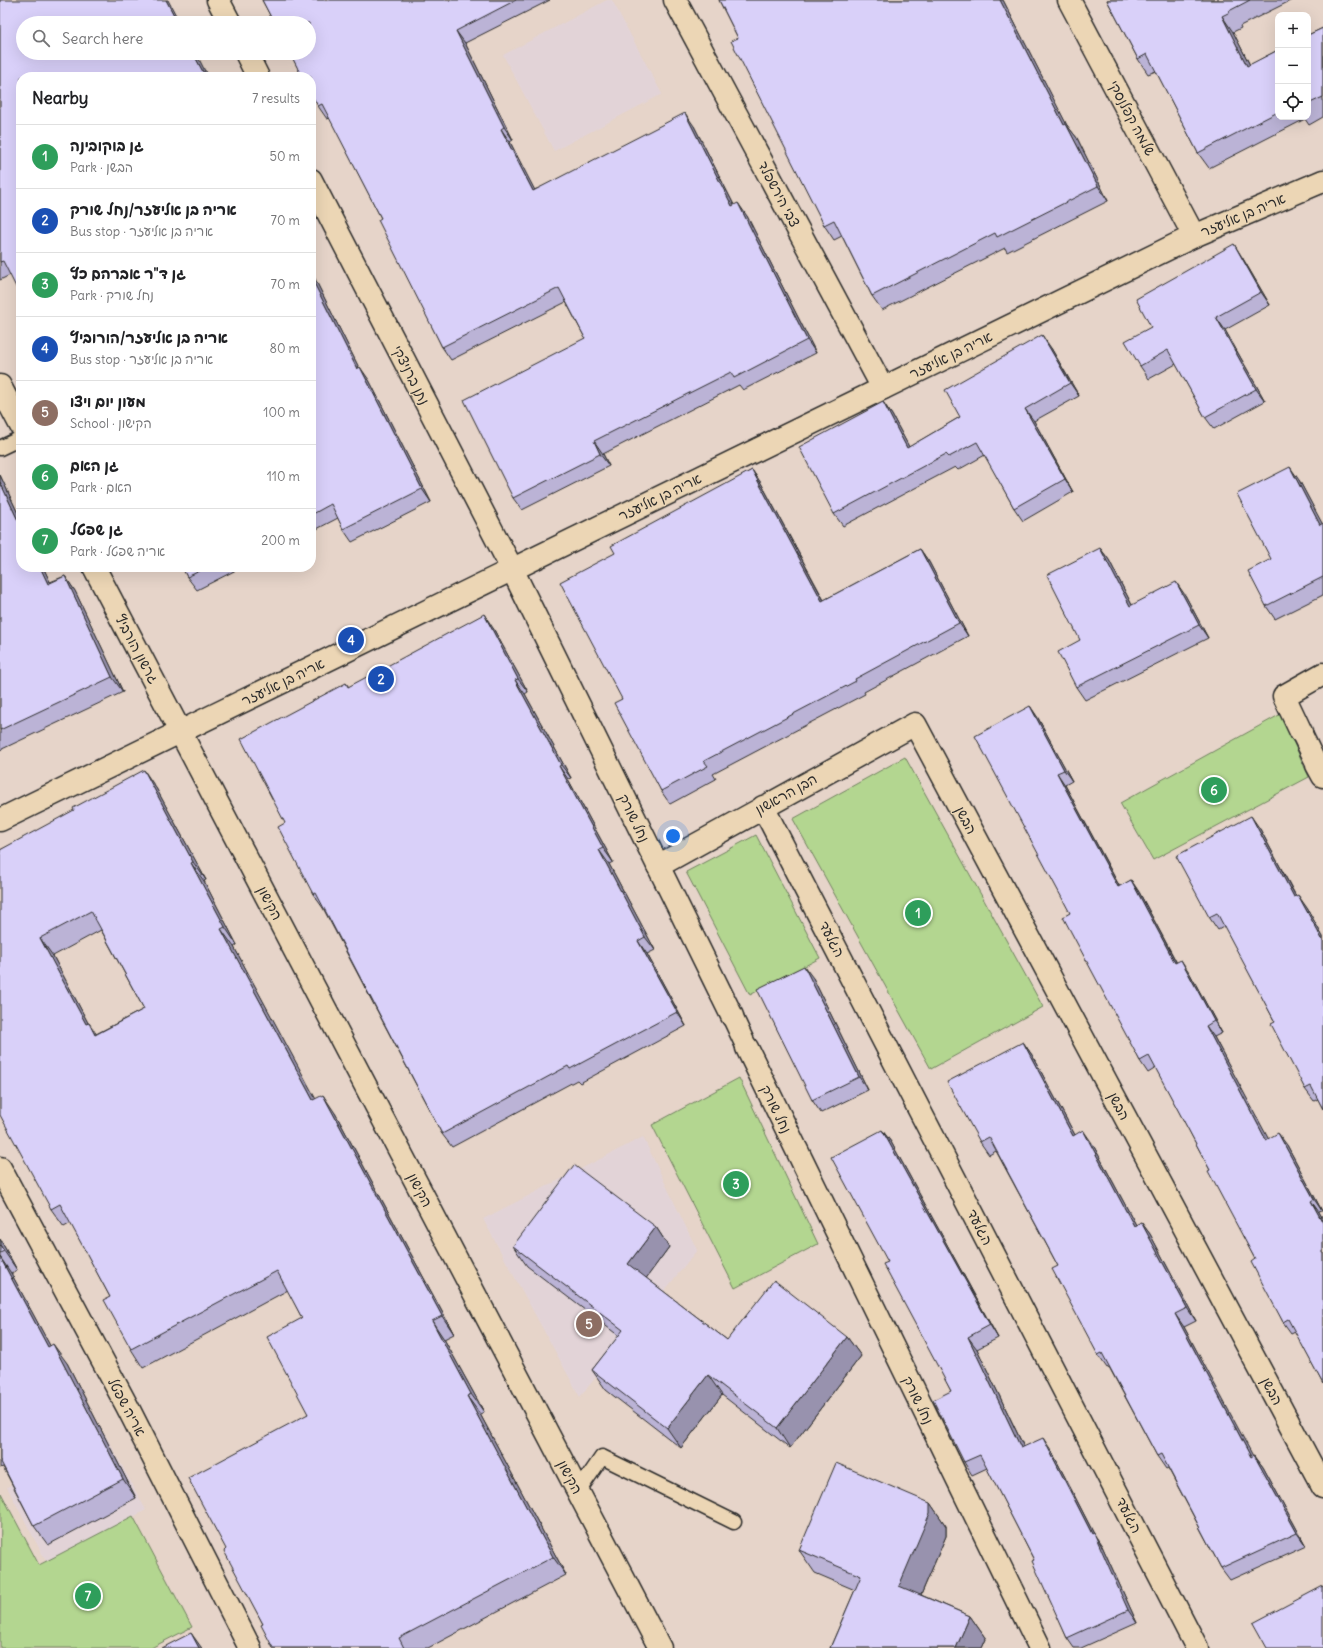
<!DOCTYPE html>
<html lang="en">
<head>
<meta charset="utf-8">
<style>
	:root { --surface:#fff; --page:#f6f6f6; --text:#202124; --muted:#757577; --line:#e0e0e0; --accent:#db2777 }
	body { margin:0; font-family:Delius,"Playpen Sans Hebrew",sans-serif; background:var(--page); color:var(--text) }
	.controls { position:absolute; right:12px; top:12px; display:grid; overflow:hidden; border-radius:8px; box-shadow:0 4px 16px #0002 }
	.controls button { width:36px; height:36px; display:grid; place-items:center; padding:0; border:0; border-bottom:1px solid var(--line); background:var(--surface); color:var(--text); font:20px sans-serif }
	.you { position:absolute; left:673px; top:836px; width:14px; height:14px; margin:-10px; border:3px solid #fff; border-radius:50%; background:#1a73e8; box-shadow:0 0 0 6px #1a73e833 }
	.badge { display:grid; place-items:center; width:26px; height:26px; border-radius:50%; background:var(--accent); color:#fff; font-size:13px; font-weight:700 }
	.pin { position:absolute; translate:-50% -50%; border:2px solid #fff; box-shadow:0 1px 4px #0006 }
	.list { margin:0; padding:0; list-style:none }
	h2 { display:flex; justify-content:space-between; align-items:center; height:52px; margin:0; padding:0 16px; font-size:17px }
	h2 small { font-size:13px; font-weight:400; color:var(--muted) }
	.list li { display:grid; grid-template-columns:26px 1fr auto; gap:12px; align-items:center; box-sizing:border-box; height:64px; padding:0 16px; border-top:1px solid var(--line) }
	.list b { display:block; font-size:15px; white-space:nowrap }
	.list p { margin:0; font-size:13px; white-space:nowrap; color:var(--muted) }
	.list em { font-size:13px; font-style:normal; color:var(--muted) }
	.icon { flex:none; width:22px; height:22px; fill:none; stroke:currentColor; stroke-width:2; stroke-linecap:round; stroke-linejoin:round }
	.map { position:relative; flex:none; width:1323px; height:1648px; overflow:hidden }
	.search { position:absolute; background:var(--surface); box-shadow:0 4px 16px #0002; left:16px; top:16px; width:300px; height:44px; display:flex; align-items:center; gap:10px; box-sizing:border-box; padding:0 14px; border-radius:22px; color:var(--muted); font-size:15px }
	.panel { position:absolute; background:var(--surface); box-shadow:0 4px 16px #0002; left:16px; top:72px; width:300px; height:500px; border-radius:16px }
	.map>svg:first-child { display:block }
	.built { fill:#e2d3d7 }
	.green { fill:#b3d690; stroke:#6f805e }
	.lines { fill:none; stroke-linecap:round; stroke-linejoin:round }
	.service-casing { stroke:#2b2b2b; stroke-width:17 }
	.pedestrian-casing { stroke:#2b2b2b; stroke-width:23 }
	.minor-casing { stroke:#2b2b2b; stroke-width:25 }
	.service { stroke:#ecd6b5; stroke-width:14 }
	.pedestrian { stroke:#ecd6b5; stroke-width:20 }
	.minor { stroke:#ecd6b5; stroke-width:22 }
	.wall { fill:#bbb3d6; stroke:#2b2b2b; fill-rule:evenodd }
	.shaded-wall { fill:#9892ae; stroke:#2b2b2b }
	.building { fill:#d9d0f9; stroke:#2b2b2b; fill-rule:evenodd }
	.labels { text-anchor:middle; dominant-baseline:central; stroke-width:3; stroke-linejoin:round; paint-order:stroke }
	.street-label { font-size:14px; fill:#2b2b2b; stroke:#ecd6b5 }
</style>
</head>
<body>
<div class="map">
<svg width="1323" height="1648" viewBox="0 0 1323 1648">
	<rect width="100%" height="100%" fill="#e6d4c9"/>
	<filter id="ink" filterUnits="userSpaceOnUse"><feTurbulence type="fractalNoise" baseFrequency=".025" numOctaves="2"/><feDisplacementMap in="SourceGraphic" scale="8" xChannelSelector="R" yChannelSelector="G"/><feConvolveMatrix kernelMatrix="1 2 1 2 8 2 1 2 1" color-interpolation-filters="sRGB"/></filter>
	<g filter="url(#ink)">
		<g class="built">
			<polygon points="607,0 612,0 662,94 554,151 503,55"/>
			<polygon points="643,1137 697,1250 580,1397 483,1219"/>
			<polygon points="105,1434 146,1510 47,1563 7,1487"/>
		</g>
		<g class="green">
			<polygon points="1281,714 1309,777 1153,860 1120,803"/>
			<polygon points="905,757 1043,1007 931,1069 793,819"/>
			<polygon points="756,835 820,958 750,995 686,872"/>
			<polygon points="739,1078 818,1244 735,1288 652,1125"/>
			<polygon points="1,1493 39,1565 133,1516 192,1627 151,1648 0,1648"/>
		</g>
		<g class="lines">
			<defs>
				<g id="service">
					<polyline points="0,448 21,438"/>
					<polyline points="578,1492 602,1457 734,1522"/>
				</g>
				<g id="pedestrian">
					<polyline points="1301,732 1317,765"/>
					<polyline points="732,1016 747,1048"/>
				</g>
				<g id="minor">
					<polyline points="218,0 230,23"/>
					<polyline points="675,0 883,388"/>
					<polyline points="1069,0 1194,236"/>
					<polyline points="246,53 258,77"/>
					<polyline points="311,180 512,569 732,1016"/>
					<polyline points="0,386 21,426"/>
					<polyline points="94,567 660,1648"/>
					<polyline points="1301,732 1284,696 1323,674"/>
					<polyline points="1317,765 1323,776"/>
					<polyline points="763,807 1197,1648"/>
					<polyline points="0,820 1194,236 1323,181"/>
					<polyline points="658,866 915,724 1323,1487"/>
					<polyline points="747,1048 1040,1648"/>
					<polyline points="0,1168 127,1406 250,1648"/>
				</g>
			</defs>
			<use href="#service" class="service-casing"/>
			<use href="#pedestrian" class="pedestrian-casing"/>
			<use href="#minor" class="minor-casing"/>
			<use href="#service" class="service"/>
			<use href="#pedestrian" class="pedestrian"/>
			<use href="#minor" class="minor"/>
		</g>
		<g class="wall">
			<polygon points="0,0 10,275 0,280"/>
			<polygon points="262,0 550,0 465,43 513,140 510,142 534,190 694,126 734,205 747,216 816,353 743,390 739,385 603,454 609,466 522,510 513,498 585,338 566,302 451,360 442,347 381,218 330,118 327,119 318,106"/>
			<polygon points="719,0 1003,0 1066,124 1077,138 1108,201 1007,252 1005,248 882,310 872,296 842,236 834,240 824,225 738,38"/>
			<polygon points="1107,0 1292,0 1240,26 1241,28 1233,32 1250,65 1278,50 1278,117 1308,117 1308,35 1323,28 1323,117 1309,125 1305,119 1209,168 1198,153 1156,71 1148,74 1138,59"/>
			<polygon points="1242,257 1270,305 1225,330 1265,401 1214,429 1205,417 1176,364 1149,379 1140,366 1151,327"/>
			<polygon points="311,271 359,368 369,380 431,502 352,542 343,529 338,518 311,532"/>
			<polygon points="1051,348 1079,396 1034,421 1073,492 1023,521 1014,508 985,455 958,470 955,467 843,526 834,514 883,402 892,415 909,447 960,417"/>
			<polygon points="752,470 761,483 824,600 920,549 929,562 968,636 864,692 865,694 713,774 716,779 670,804 661,791 622,699 615,553"/>
			<polygon points="0,475 21,520 21,567 43,567 50,582 65,576 75,591 123,692 0,750"/>
			<polygon points="1299,480 1322,524 1323,524 1323,595 1275,619 1266,606 1271,559"/>
			<polygon points="1100,548 1109,560 1132,605 1185,595 1208,638 1085,700 1076,687 1080,640"/>
			<polygon points="182,567 242,567 197,590 187,577"/>
			<polygon points="493,628 528,692 525,694 571,778 568,779 613,862 609,864 655,950 647,954 686,1026 580,1083 577,1080 452,1147 442,1134 323,908 313,894 285,823 346,683 349,687"/>
			<polygon points="1030,706 1038,718 1072,781 1065,785 1120,887 1131,880 1139,892 1177,963 1189,972 1222,1033 1214,1037 1268,1139 1287,1145 1322,1211 1319,1212 1323,1219 1323,1384 1295,1331 1291,1333 1283,1322 1255,1259 1210,1170 1156,1068 1148,1073 1140,1061 1070,913"/>
			<path d="M156,788L206,880L204,881L237,945L234,947L315,1099L335,1113L454,1334L444,1339L484,1412L480,1414L566,1575L428,1648H273L263,1624L226,1549L308,1414L302,1318L288,1290L143,1368L131,1349L110,1297L71,1223L64,1227L51,1209L0,850ZM101,930L144,1009L96,1034L88,1023L53,956Z"/>
			<polygon points="1260,829 1296,896 1307,908 1323,937 1323,1109 1318,1099 1314,1101 1305,1089 1275,1022 1225,926 1218,930 1209,917"/>
			<polygon points="813,978 868,1090 821,1113 812,1100"/>
			<polygon points="1023,1042 1032,1055 1075,1135 1092,1143 1136,1225 1141,1222 1150,1234 1196,1321 1184,1327 1252,1456 1254,1455 1263,1467 1306,1546 1230,1580 1221,1568 1168,1468 1166,1469 1157,1456 1109,1367 1107,1368 1098,1355 1058,1266 996,1151 989,1155 980,1142"/>
			<polygon points="882,1130 891,1142 998,1338 977,1349 1024,1447 1051,1450 1094,1534 1102,1546 1137,1623 1081,1648 1074,1648 1067,1638 1034,1560 987,1468 972,1475 964,1462 951,1391 888,1262"/>
			<polygon points="656,1227 669,1247 646,1278 727,1340 847,1337 861,1356 790,1448 722,1395 681,1448 606,1390 592,1370 619,1336 527,1266 513,1246"/>
			<polygon points="0,1239 17,1270 11,1273 50,1346 67,1363 136,1498 48,1545 34,1526 3,1467 0,1468"/>
			<polygon points="930,1503 946,1526 946,1536 921,1595 970,1616 986,1639 982,1648 830,1648 855,1590 815,1573 799,1550"/>
		</g>
		<g class="shaded-wall">
			<polygon points="166,0 168,0 180,23 178,23"/>
			<polygon points="1000,0 1003,0 1074,139 1064,125"/>
			<polygon points="1222,16 1233,32 1258,81 1247,66"/>
			<polygon points="456,31 465,43 513,140 504,127"/>
			<polygon points="193,53 196,53 208,77 203,72"/>
			<polygon points="685,113 694,126 741,219 732,206"/>
			<polygon points="1066,124 1077,138 1108,201 1098,186"/>
			<polygon points="501,129 510,142 542,204 533,191"/>
			<polygon points="738,203 747,216 816,353 807,340"/>
			<polygon points="1234,244 1242,257 1270,305 1261,292"/>
			<polygon points="311,271 366,382 357,369 311,277"/>
			<polygon points="1216,317 1225,330 1265,401 1256,389"/>
			<polygon points="1042,335 1051,348 1079,396 1070,383"/>
			<polygon points="360,367 369,380 431,502 422,489"/>
			<polygon points="883,402 892,415 916,460 907,448"/>
			<polygon points="1025,409 1034,421 1073,492 1065,479"/>
			<polygon points="594,441 603,454 609,466 600,454"/>
			<polygon points="1290,467 1299,480 1323,525 1320,525"/>
			<polygon points="752,470 761,483 831,614 822,601"/>
			<polygon points="0,475 21,520 21,527 0,482"/>
			<polygon points="1100,548 1109,560 1139,619 1130,606"/>
			<polygon points="920,549 929,562 968,636 959,623"/>
			<polygon points="40,567 43,567 58,599 48,584"/>
			<polygon points="65,576 75,591 123,692 112,677"/>
			<polygon points="1176,582 1185,595 1208,638 1199,625"/>
			<polygon points="484,614 493,628 528,692 518,679"/>
			<polygon points="515,680 525,694 571,778 561,765"/>
			<polygon points="1030,706 1038,718 1072,781 1064,770"/>
			<polygon points="559,766 568,779 613,862 603,848"/>
			<polygon points="144,770 156,788 206,880 193,862"/>
			<polygon points="1057,773 1065,785 1126,899 1118,887"/>
			<polygon points="1251,816 1260,829 1303,910 1294,897"/>
			<polygon points="599,850 609,864 655,950 645,937"/>
			<polygon points="191,863 204,881 237,945 225,927"/>
			<polygon points="1131,880 1139,892 1183,975 1175,963"/>
			<polygon points="1298,895 1307,908 1323,937 1323,941"/>
			<polygon points="221,929 234,947 326,1118 313,1100"/>
			<polygon points="40,938 53,956 98,1042 86,1024"/>
			<polygon points="638,941 647,954 686,1026 677,1012"/>
			<polygon points="1181,960 1189,972 1222,1033 1214,1021"/>
			<polygon points="804,966 813,978 868,1090 859,1077"/>
			<polygon points="89,1023 101,1041 95,1035"/>
			<polygon points="1206,1026 1214,1037 1275,1151 1266,1140"/>
			<polygon points="1023,1042 1032,1055 1082,1148 1073,1136"/>
			<polygon points="323,1095 335,1113 454,1334 442,1316"/>
			<polygon points="882,1130 891,1142 998,1338 990,1325"/>
			<polygon points="1083,1130 1092,1143 1143,1238 1134,1226"/>
			<polygon points="1278,1133 1287,1145 1322,1211 1314,1199"/>
			<polygon points="1311,1201 1319,1212 1323,1219 1323,1223"/>
			<polygon points="1141,1222 1150,1234 1196,1321 1187,1308"/>
			<polygon points="656,1227 669,1247 642,1284 628,1264"/>
			<polygon points="0,1239 17,1270 4,1251 0,1245"/>
			<polygon points="0,1257 11,1273 61,1366 48,1347"/>
			<polygon points="1175,1314 1184,1327 1260,1469 1251,1457"/>
			<polygon points="432,1321 444,1339 484,1412 471,1394"/>
			<polygon points="847,1337 861,1356 790,1448 777,1428"/>
			<polygon points="968,1337 977,1349 1030,1460 1021,1448"/>
			<polygon points="53,1344 67,1363 136,1498 123,1479"/>
			<polygon points="708,1375 722,1395 681,1448 667,1428"/>
			<polygon points="467,1396 480,1414 566,1575 553,1557"/>
			<polygon points="1043,1438 1051,1450 1094,1534 1102,1546 1137,1623 1128,1610 1092,1534"/>
			<polygon points="1254,1455 1263,1467 1306,1546 1297,1533"/>
			<polygon points="930,1503 946,1526 946,1536 915,1609 899,1586"/>
			<polygon points="970,1616 986,1639 982,1648 956,1648"/>
			<polygon points="191,1633 201,1647 202,1648 199,1648"/>
		</g>
		<g class="building">
			<polygon points="0,0 166,0 178,23 23,23 23,53 193,53 203,72 206,71 209,77 21,77 21,297 3,261 0,262"/>
			<polygon points="262,0 516,0 456,31 504,127 501,129 533,191 685,113 732,206 738,203 807,340 734,378 731,372 594,441 600,454 513,498 464,400 585,338 559,288 442,347 378,220 381,218 322,104 318,106 311,94 311,77 302,77 290,53 309,53 309,23 274,23"/>
			<polygon points="719,0 1000,0 1064,125 1066,124 1098,186 997,237 995,233 872,296 834,220 824,225 731,41 738,38"/>
			<polygon points="1107,0 1250,0 1229,11 1230,12 1222,16 1247,66 1278,50 1278,112 1198,153 1147,54 1138,59"/>
			<polygon points="1323,28 1323,97 1308,104 1308,35"/>
			<polygon points="1234,244 1261,292 1216,317 1256,389 1205,417 1168,350 1140,366 1125,341 1151,327 1136,299"/>
			<polygon points="311,277 357,369 360,367 422,489 343,529 331,504 311,515"/>
			<polygon points="1042,335 1070,383 1025,409 1065,479 1014,508 977,442 949,457 946,454 834,514 799,447 883,402 907,448 960,417 945,390"/>
			<polygon points="1290,467 1320,525 1323,523 1323,577 1266,606 1248,571 1271,559 1237,494"/>
			<polygon points="752,470 822,601 920,549 959,623 855,679 856,681 704,761 708,766 661,791 614,703 622,699 560,582 615,553 611,546"/>
			<polygon points="0,482 21,527 21,567 40,567 48,584 65,576 112,677 0,730"/>
			<polygon points="1100,548 1130,606 1176,582 1199,625 1076,687 1058,652 1080,640 1047,575"/>
			<polygon points="182,567 208,567 187,577"/>
			<polygon points="484,614 518,679 515,680 561,765 559,766 603,848 599,850 645,937 638,941 677,1012 570,1069 568,1066 442,1134 316,893 313,894 278,827 285,823 241,739 346,683 348,687"/>
			<polygon points="1030,706 1064,770 1057,773 1118,887 1131,880 1175,963 1181,960 1214,1021 1206,1026 1266,1140 1278,1133 1314,1199 1311,1201 1323,1223 1323,1384 1288,1319 1283,1322 1251,1262 1255,1259 1208,1171 1210,1170 1149,1056 1140,1061 1063,917 1070,913 975,736"/>
			<path d="M144,770L193,862L191,863L225,927L221,929L313,1100L323,1095L442,1316L432,1321L471,1394L467,1396L553,1557L399,1638L404,1648H273L261,1625L263,1624L224,1551L226,1549L188,1478L308,1414L267,1337L302,1318L277,1271L131,1349L104,1300L110,1297L60,1204L51,1209L0,1115V850L74,810L73,808ZM91,911L144,1009L95,1035L89,1023L86,1024L40,938Z"/>
			<polygon points="1251,816 1294,897 1298,895 1323,941 1323,1109 1311,1086 1305,1089 1271,1024 1275,1022 1217,913 1209,917 1176,856"/>
			<polygon points="804,966 859,1077 812,1100 757,989"/>
			<polygon points="1023,1042 1073,1136 1083,1130 1134,1226 1141,1222 1187,1308 1175,1314 1251,1457 1254,1455 1297,1533 1221,1568 1161,1454 1157,1456 1102,1353 1098,1355 1052,1269 1058,1266 989,1137 980,1142 947,1082"/>
			<polygon points="882,1130 990,1325 968,1337 1021,1448 1043,1438 1092,1534 1094,1533 1128,1610 1067,1638 1032,1561 1034,1560 980,1455 964,1462 933,1400 951,1391 883,1264 888,1262 831,1157"/>
			<polygon points="574,1165 656,1227 628,1264 727,1340 774,1280 847,1337 777,1428 708,1375 667,1428 592,1370 623,1330 513,1246"/>
			<polygon points="0,1245 4,1251 0,1253"/>
			<polygon points="0,1257 48,1347 53,1344 123,1479 34,1526 0,1460"/>
			<polygon points="836,1463 930,1503 930,1513 899,1586 970,1616 956,1648 830,1648 861,1576 799,1550"/>
			<polygon points="1323,1586 1323,1648 1267,1648 1253,1623"/>
			<polygon points="191,1633 199,1648 162,1648"/>
		</g>
	</g>
	<g class="labels">
		<g class="street-label">
			<text transform="translate(1132 118) rotate(62)">שלמה קפלנסקי</text>
			<text transform="translate(779 194) rotate(62)">צבי הירשפלד</text>
			<text transform="translate(1243 215) rotate(-23)">אריה בן אליעזר</text>
			<text transform="translate(951 355) rotate(-26)">אריה בן אליעזר</text>
			<text transform="translate(411 375) rotate(63)">נתן ברניצקי</text>
			<text transform="translate(660 497) rotate(-26)">אריה בן אליעזר</text>
			<text transform="translate(137 649) rotate(62)">גרשון הורביץ</text>
			<text transform="translate(283 682) rotate(-26)">אריה בן אליעזר</text>
			<text transform="translate(786 794) rotate(-29)">הבן הראשון</text>
			<text transform="translate(634 818) rotate(64)">נחל שורק</text>
			<text transform="translate(966 820) rotate(62)">הבשן</text>
			<text transform="translate(270 903) rotate(62)">הקישון</text>
			<text transform="translate(832 939) rotate(63)">הגלעד</text>
			<text transform="translate(1119 1106) rotate(62)">הבשן</text>
			<text transform="translate(776 1109) rotate(64)">נחל שורק</text>
			<text transform="translate(420 1190) rotate(62)">הקישון</text>
			<text transform="translate(980 1227) rotate(63)">הגלעד</text>
			<text transform="translate(1272 1391) rotate(62)">הבשן</text>
			<text transform="translate(918 1400) rotate(64)">נחל שורק</text>
			<text transform="translate(127 1407) rotate(62)">אריה שפטל</text>
			<text transform="translate(570 1477) rotate(62)">הקישון</text>
			<text transform="translate(1129 1515) rotate(63)">הגלעד</text>
		</g>
	</g>
</svg>
<div class="controls">
<button>+</button>
<button>−</button>
<button><svg class="icon" aria-label="locate" viewBox="0 0 24 24"><circle cx="12" cy="12" r="6"/><path d="M12 2v4M12 18v4M2 12h4M18 12h4"/></svg></button>
</div>
<div class="you"></div>
<div class="pin badge" style="left:918px;top:913px;background:#2e9e5b">1</div>
<div class="pin badge" style="left:381px;top:679px;background:#1a4fb4">2</div>
<div class="pin badge" style="left:736px;top:1184px;background:#2e9e5b">3</div>
<div class="pin badge" style="left:351px;top:640px;background:#1a4fb4">4</div>
<div class="pin badge" style="left:589px;top:1324px;background:#8d6e63">5</div>
<div class="pin badge" style="left:1214px;top:790px;background:#2e9e5b">6</div>
<div class="pin badge" style="left:88px;top:1596px;background:#2e9e5b">7</div>
<div class="search"><svg class="icon" aria-label="search" viewBox="0 0 24 24"><circle cx="10" cy="10" r="6"/><path d="M15 15l6 6"/></svg>Search here</div>
<section class="panel">
<h2>Nearby<small>7 results</small></h2>
<ul class="list">
<li><span class="badge" style="background:#2e9e5b">1</span><div><b>גן בוקובינה</b><p>Park · הבשן</p></div><em>50 m</em></li>
<li><span class="badge" style="background:#1a4fb4">2</span><div><b>אריה בן אליעזר/נחל שורק</b><p>Bus stop · אריה בן אליעזר</p></div><em>70 m</em></li>
<li><span class="badge" style="background:#2e9e5b">3</span><div><b>גן ד&quot;ר אברהם כץ</b><p>Park · נחל שורק</p></div><em>70 m</em></li>
<li><span class="badge" style="background:#1a4fb4">4</span><div><b>אריה בן אליעזר/הורוביץ</b><p>Bus stop · אריה בן אליעזר</p></div><em>80 m</em></li>
<li><span class="badge" style="background:#8d6e63">5</span><div><b>מעון יום ויצו</b><p>School · הקישון</p></div><em>100 m</em></li>
<li><span class="badge" style="background:#2e9e5b">6</span><div><b>גן האם</b><p>Park · האם</p></div><em>110 m</em></li>
<li><span class="badge" style="background:#2e9e5b">7</span><div><b>גן שפטל</b><p>Park · אריה שפטל</p></div><em>200 m</em></li>
</ul>
</section>
</div>
</body>
</html>
